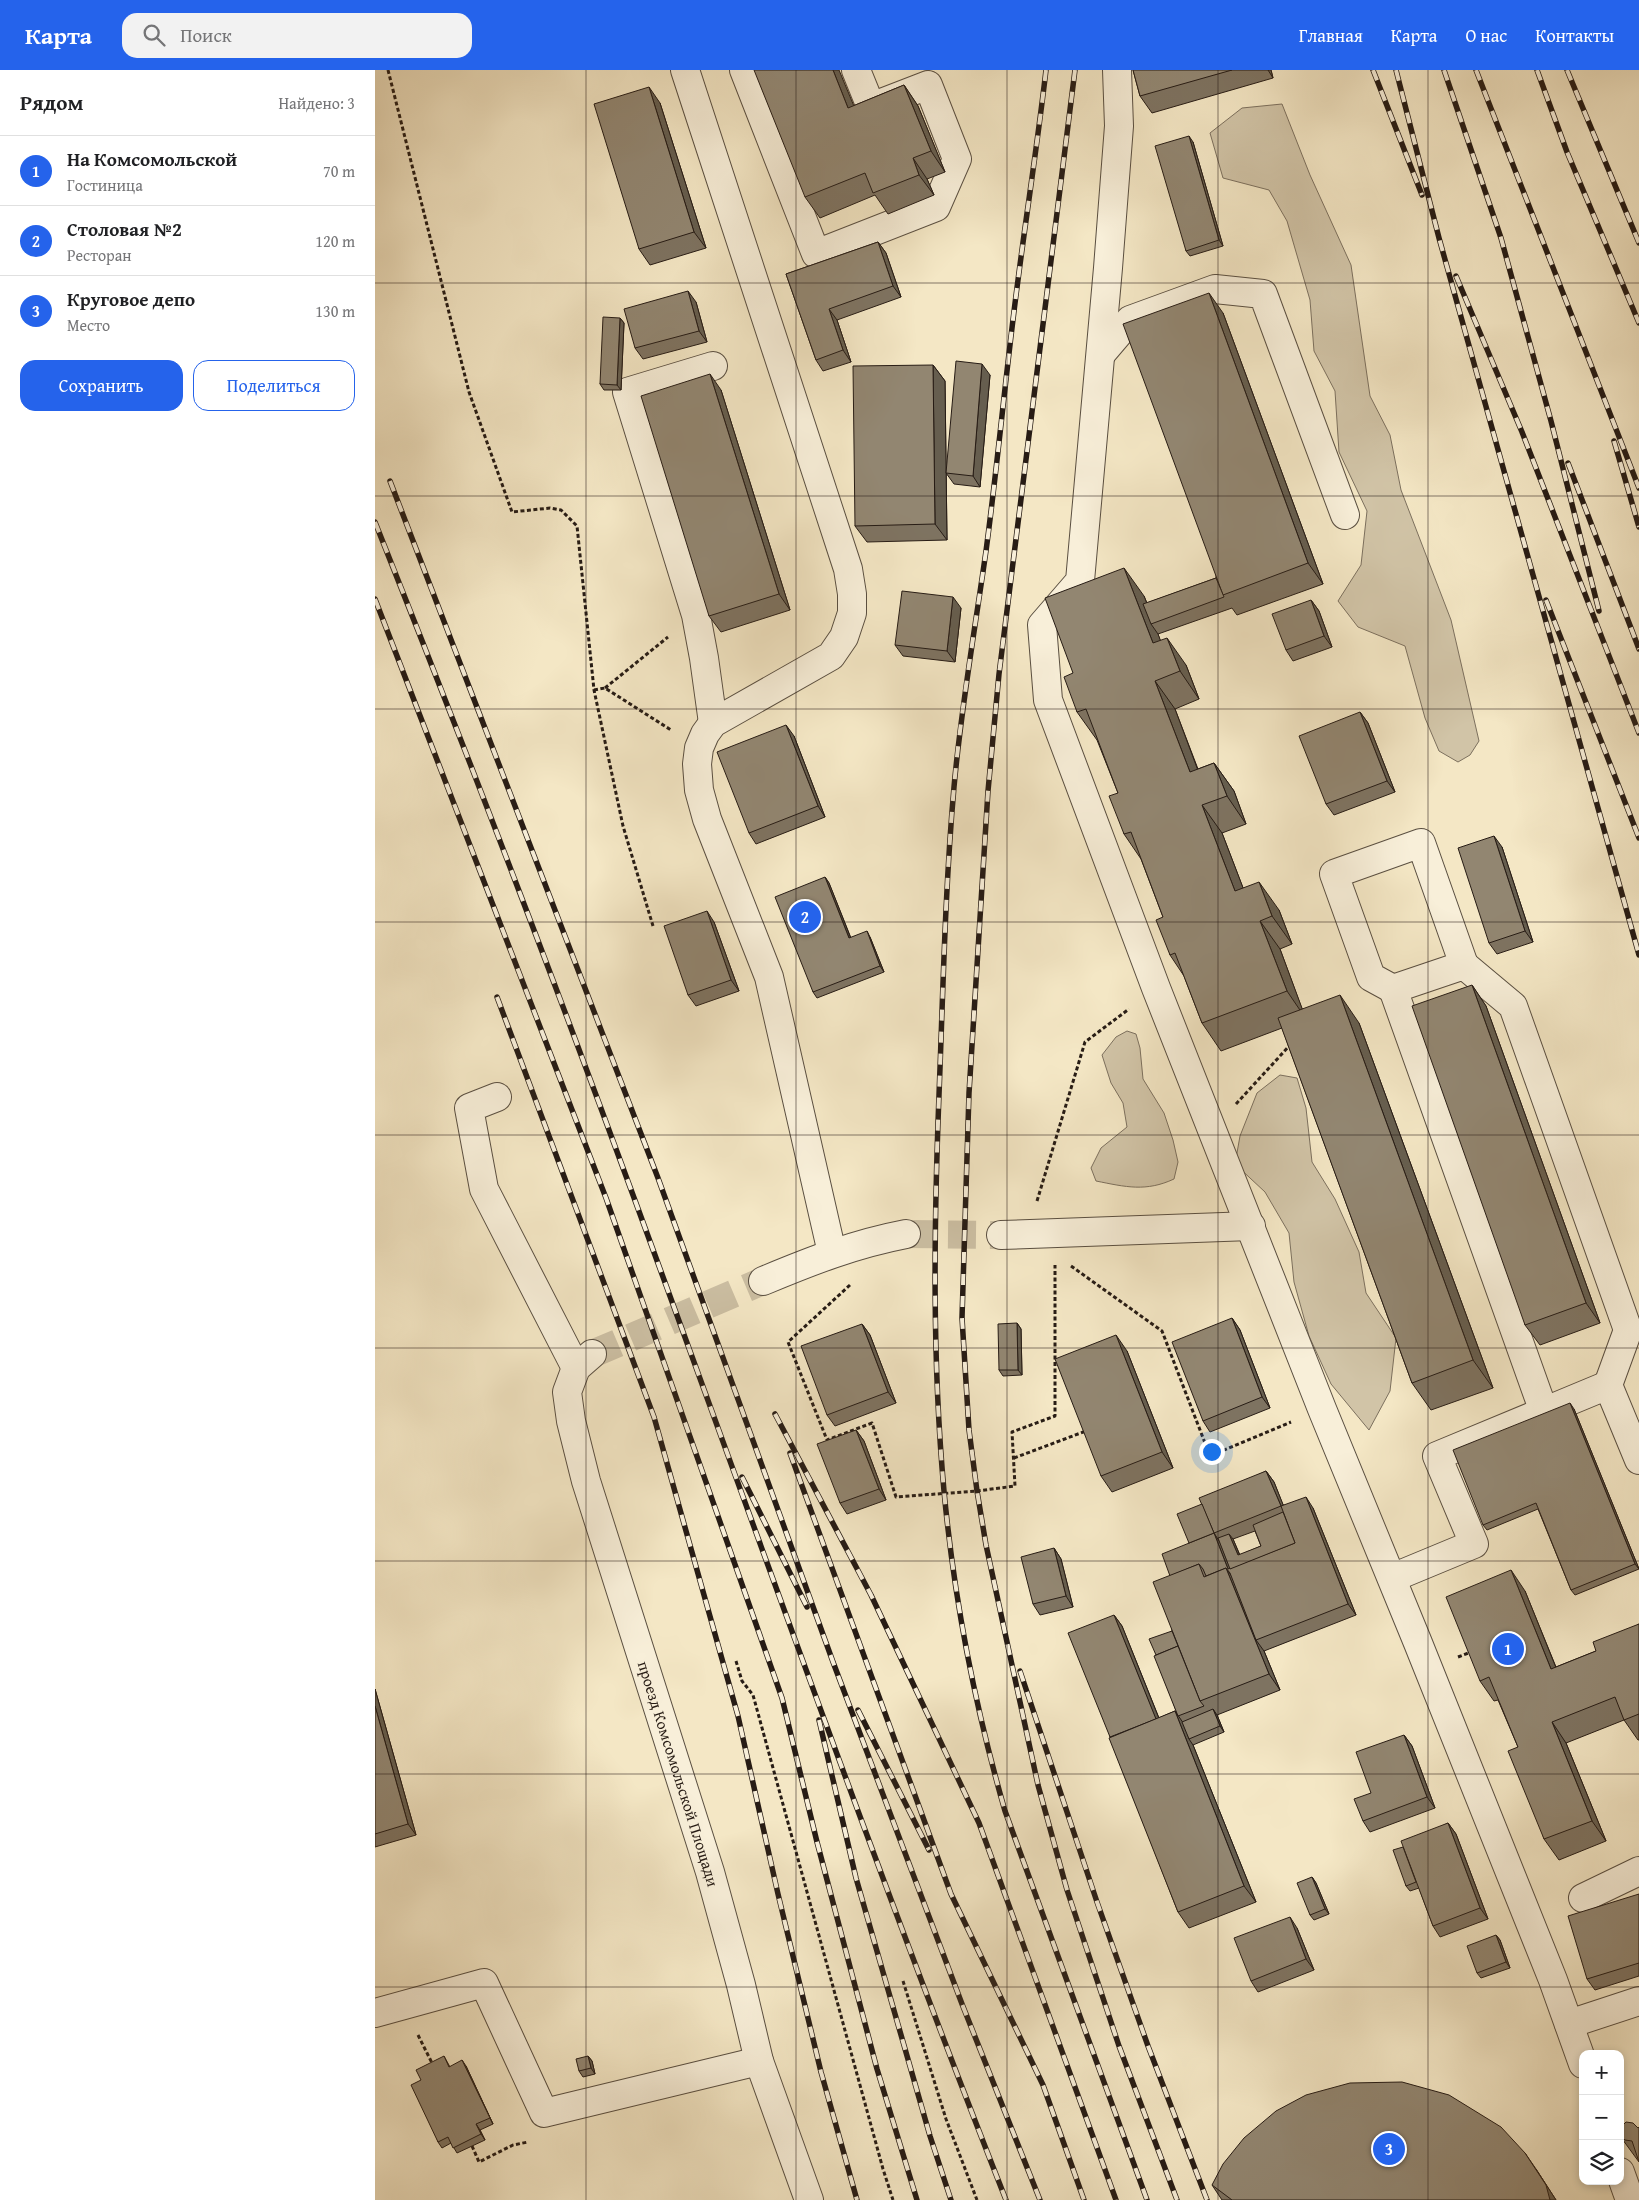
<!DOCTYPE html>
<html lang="ru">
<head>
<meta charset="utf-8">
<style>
	:root { --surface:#fff; --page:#f2f2f2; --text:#202124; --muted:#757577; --line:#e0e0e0; --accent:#2563eb }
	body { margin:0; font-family:"Gentium Book Plus",serif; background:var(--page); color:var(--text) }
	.controls { position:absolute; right:15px; bottom:15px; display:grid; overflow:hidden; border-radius:10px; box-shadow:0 2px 8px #0003 }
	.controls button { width:45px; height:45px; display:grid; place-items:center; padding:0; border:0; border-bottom:1px solid var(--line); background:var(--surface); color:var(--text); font:25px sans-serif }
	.you { position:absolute; left:836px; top:1381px; width:18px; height:18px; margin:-12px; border:4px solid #fff; border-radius:50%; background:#1a73e8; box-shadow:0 0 0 8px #1a73e833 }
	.badge { display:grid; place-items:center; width:32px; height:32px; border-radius:50%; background:var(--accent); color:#fff; font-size:16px; font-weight:700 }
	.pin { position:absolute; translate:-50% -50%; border:2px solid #fff; box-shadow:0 1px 5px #0006 }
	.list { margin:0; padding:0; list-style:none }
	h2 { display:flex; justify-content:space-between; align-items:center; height:65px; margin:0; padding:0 20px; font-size:21px }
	h2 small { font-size:16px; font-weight:400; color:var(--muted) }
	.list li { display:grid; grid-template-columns:32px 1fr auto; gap:15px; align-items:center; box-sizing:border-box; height:70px; padding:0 20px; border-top:1px solid var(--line) }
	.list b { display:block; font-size:19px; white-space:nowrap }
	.list p { margin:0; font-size:16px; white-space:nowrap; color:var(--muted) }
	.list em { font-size:16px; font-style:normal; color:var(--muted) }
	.actions { display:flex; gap:10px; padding:15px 20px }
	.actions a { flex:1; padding:11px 0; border:1px solid var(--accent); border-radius:15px; text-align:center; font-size:18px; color:var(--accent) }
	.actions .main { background:var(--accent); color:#fff }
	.icon { flex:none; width:28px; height:28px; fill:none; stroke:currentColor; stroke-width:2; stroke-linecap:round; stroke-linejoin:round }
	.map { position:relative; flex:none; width:1264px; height:2130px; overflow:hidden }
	header { display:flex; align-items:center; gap:30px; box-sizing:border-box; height:70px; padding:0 25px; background:var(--accent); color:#fff }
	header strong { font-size:24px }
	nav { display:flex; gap:28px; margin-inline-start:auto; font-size:18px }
	.search { width:350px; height:45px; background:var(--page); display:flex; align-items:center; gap:12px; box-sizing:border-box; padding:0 18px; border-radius:15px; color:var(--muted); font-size:19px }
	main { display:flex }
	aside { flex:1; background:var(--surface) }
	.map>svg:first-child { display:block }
	.green { fill:#d1c4a7; stroke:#7c705e }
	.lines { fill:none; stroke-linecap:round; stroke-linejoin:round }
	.minor-tunnel { stroke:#cbbea2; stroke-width:28; stroke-dasharray:28 14; stroke-linecap:butt }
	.minor-casing { stroke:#5a4f41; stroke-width:30 }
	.path { stroke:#271c15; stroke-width:3; stroke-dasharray:4 2.5; stroke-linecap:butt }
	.minor { stroke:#f8efd9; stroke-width:28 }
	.rail-casing { stroke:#271c15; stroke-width:5.5 }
	.rail { stroke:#f8efd9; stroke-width:4; stroke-dasharray:11; stroke-linecap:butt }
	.wall { fill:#7e7361; stroke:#271c15; fill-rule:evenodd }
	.shaded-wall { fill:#665e4f; stroke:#271c15 }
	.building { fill:#928671; stroke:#271c15 }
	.grid { fill:none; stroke:#271c15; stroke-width:1; stroke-opacity:0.55 }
	.labels { text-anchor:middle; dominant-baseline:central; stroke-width:4; stroke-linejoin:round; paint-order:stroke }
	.street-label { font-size:16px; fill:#271c15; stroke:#f8efd9 }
</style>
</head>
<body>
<header>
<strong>Карта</strong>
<div class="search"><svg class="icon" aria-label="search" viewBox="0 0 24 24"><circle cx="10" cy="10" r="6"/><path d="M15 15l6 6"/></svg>Поиск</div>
<nav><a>Главная</a><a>Карта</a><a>О нас</a><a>Контакты</a></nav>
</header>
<main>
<aside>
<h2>Рядом<small>Найдено: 3</small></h2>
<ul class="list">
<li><span class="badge">1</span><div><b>На Комсомольской</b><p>Гостиница</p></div><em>70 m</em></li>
<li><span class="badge">2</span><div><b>Столовая №2</b><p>Ресторан</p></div><em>120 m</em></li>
<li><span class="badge">3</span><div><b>Круговое депо</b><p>Место</p></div><em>130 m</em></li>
</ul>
<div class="actions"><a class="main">Сохранить</a><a>Поделиться</a></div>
</aside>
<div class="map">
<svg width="1264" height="2130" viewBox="0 0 1264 2130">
	<rect width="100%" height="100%" fill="#f4e7c5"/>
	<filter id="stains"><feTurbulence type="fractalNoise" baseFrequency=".004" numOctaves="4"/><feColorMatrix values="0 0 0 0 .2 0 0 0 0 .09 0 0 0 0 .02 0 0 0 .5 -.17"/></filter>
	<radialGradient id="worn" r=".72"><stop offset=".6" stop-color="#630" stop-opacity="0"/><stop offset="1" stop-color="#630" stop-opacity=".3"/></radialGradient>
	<g class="green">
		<polygon points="907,34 935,105 976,195 995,326 1015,365 1026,420 1076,550 1104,671 1095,685 1083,692 1064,681 1050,648 1030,576 983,557 963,531 986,495 992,441 964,382 960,321 939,281 935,230 912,151 894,120 848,108 835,63 867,38"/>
		<path d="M752,961L761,964L765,978L768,1009L789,1043L798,1070L803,1092L799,1109C771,1122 751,1117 721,1111L716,1098L726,1078L752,1057L748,1033L736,1013L727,985L741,967Z"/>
		<polygon points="905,1005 922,1008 931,1038 937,1092 960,1129 984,1182 991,1223 1021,1268 1015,1321 994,1360 956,1314 934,1266 919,1212 914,1163 890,1122 860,1094 865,1066 882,1023"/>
	</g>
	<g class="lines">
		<g class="minor-tunnel">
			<polyline points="531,1164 626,1165"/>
			<polyline points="217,1284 388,1211"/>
		</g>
		<defs>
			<g id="minor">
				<polyline points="310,0 473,499 477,524 477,543 469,567 456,586 338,653 330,664 324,678 322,694 324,720 332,749 394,907 457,1183"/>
				<polyline points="369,0 441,184 561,137 582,89 553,15 496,37 481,0"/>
				<polyline points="742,0 744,56 733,198 705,511 667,555 673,630 781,918 947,1339 1043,1573 1178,1910 1208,1994"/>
				<polyline points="726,284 755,250 840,219 888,224 970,445"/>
				<polyline points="338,653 329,588 321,545 252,322 338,296"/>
				<polyline points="1018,919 996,907 959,804 1046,773 1089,895"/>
				<polyline points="122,1027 94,1038 109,1119 201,1298"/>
				<polyline points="626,1165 876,1156"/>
				<path d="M388,1211C436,1191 479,1174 531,1164"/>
				<path id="s1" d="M217,1284L201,1298L192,1322L196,1351L211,1411L335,1802L366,1915L384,1991L434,2130"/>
				<polyline points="1169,1342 1018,919 1089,895 1138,936 1253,1260 1233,1315"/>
				<polyline points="1017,1508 1099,1474 1062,1386 1233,1315 1264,1390"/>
				<polyline points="1208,1828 1264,1801"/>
				<polyline points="0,1943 109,1913 169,2043 384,1991"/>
				<polyline points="1194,1954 1264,1931"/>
				<polyline points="1245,2102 1255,2130"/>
			</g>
		</defs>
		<use href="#minor" class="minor-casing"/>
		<g class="path">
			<polyline points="13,0 94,322 137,442 175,438 186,440 202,456 219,620 248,756 278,856"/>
			<polyline points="230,618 293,567"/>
			<polyline points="219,620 230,618 296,660"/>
			<polyline points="861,1034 916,974"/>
			<polyline points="662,1131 710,972 754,939"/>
			<polyline points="696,1196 787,1261 835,1386 916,1352"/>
			<polyline points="475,1215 413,1272 452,1370 497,1353 521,1427 602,1421 640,1416 637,1362 680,1346 680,1195"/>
			<polyline points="639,1388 711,1361"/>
			<polyline points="1083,1587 1096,1582"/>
			<polyline points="361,1591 367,1611 378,1625 508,2099 518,2130"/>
			<polyline points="528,1911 571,2049 602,2130"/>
			<polyline points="43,1965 58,1995"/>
			<polyline points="97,2076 104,2092 138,2075 153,2072"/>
		</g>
		<use href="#minor" class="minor"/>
		<defs>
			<g id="rail">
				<path d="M671,0C663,70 652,140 643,210C631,300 623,391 611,481C600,559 586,638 579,717C570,819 568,922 564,1025C559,1156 557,1289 569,1421C579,1528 600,1637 630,1741L772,2130"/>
				<polyline points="700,0 624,604 613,721 594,1023 587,1248 594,1360 602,1421 611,1475 663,1715 692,1820 744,1976 802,2130"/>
				<polyline points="998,0 1047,125"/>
				<polyline points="1021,0 1064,168 1264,885"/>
				<polyline points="1069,0 1126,168 1176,351 1224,541"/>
				<polyline points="1101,0 1264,418"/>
				<polyline points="1162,0 1192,82 1264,253"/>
				<polyline points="1192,0 1264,173"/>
				<polyline points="1081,206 1147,362 1264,663"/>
				<polyline points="1239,371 1264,457"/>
				<polyline points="1193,393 1264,579"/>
				<polyline points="15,411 283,1108 458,1592 587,1934 665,2130"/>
				<path d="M0,452C89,675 175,899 258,1125C381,1460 500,1797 631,2130"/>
				<polyline points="0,529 231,1128 407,1628 442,1772 502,1999 542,2130"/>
				<polyline points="1171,530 1264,768"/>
				<polyline points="122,927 279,1347 363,1646 403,1824 446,2002 482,2130"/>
				<polyline points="400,1344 496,1525 604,1753 741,2130"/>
				<polyline points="415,1383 576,1824 668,2015 709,2130"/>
				<polyline points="367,1407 432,1537"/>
				<polyline points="645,1601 722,1832 773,1976 832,2130"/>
				<polyline points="483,1640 554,1780"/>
				<polyline points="444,1650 481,1808 555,2066 576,2130"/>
			</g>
		</defs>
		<use href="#rail" class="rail-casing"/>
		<use href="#rail" class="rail"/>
	</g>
	<g class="wall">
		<polygon points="758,0 896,0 898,8 777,43 765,26"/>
		<polygon points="529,15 543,36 570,102 552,109 559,125 513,144 500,125 445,148 430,127 478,36"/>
		<polygon points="285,33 331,178 275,195 264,179"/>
		<polygon points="818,72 848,176 815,186 811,181"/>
		<polygon points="503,172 511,183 526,227 462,250 476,292 448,301 441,290 411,204"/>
		<polygon points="321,232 332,272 268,289 260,278"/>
		<polygon points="848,243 948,514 862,545 857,538 783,564 785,570 811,595 824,629 800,639 823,699 839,693 859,721 871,754 847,763 868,818 904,840 917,874 905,879 927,939 984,953 1118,1318 1056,1340 1037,1313 907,958 846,981 827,953 809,906 795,885 788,847 766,789 749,764 743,723 722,670 702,642 698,603 769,526 772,533 841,508"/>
		<polygon points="245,248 249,253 246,320 229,320 225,314"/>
		<polygon points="558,295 570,311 572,470 492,472 480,456"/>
		<polygon points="615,305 605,417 579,414 571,403"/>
		<polygon points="346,320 415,540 346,562 334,546"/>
		<polygon points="936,530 944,541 957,577 918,591 911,580"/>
		<polygon points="586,538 580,592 528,586 520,575"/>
		<polygon points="985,642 993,653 1020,722 959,745 951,734"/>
		<polygon points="419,666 450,747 381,774 374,763"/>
		<polygon points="1127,777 1158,872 1122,884 1114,873"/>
		<polygon points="450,807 454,813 476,868 495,867 509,902 442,928 438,922"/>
		<polygon points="339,852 364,921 321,936 313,925"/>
		<polygon points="1097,915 1111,936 1225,1253 1165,1275 1150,1255"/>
		<polygon points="857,1248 865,1260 895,1338 835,1362 828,1351"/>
		<polygon points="642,1253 646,1259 647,1305 628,1306 624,1300"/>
		<polygon points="487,1254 495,1265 521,1333 460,1356 452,1345"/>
		<polygon points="752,1281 798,1398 737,1422 726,1406"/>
		<polygon points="1199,1339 1264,1499 1200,1525 1196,1520 1163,1439 1112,1460 1108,1455"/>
		<polygon points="481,1360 489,1371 511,1430 472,1444 465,1433"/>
		<path d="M891,1401L899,1412L908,1435L938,1438L981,1545L889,1581L905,1620L842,1645L849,1662L818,1675L881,1832L814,1858L803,1842L735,1667L739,1545L747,1556L784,1648L800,1641L803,1646L781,1585L797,1561L795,1506L814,1473L827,1434ZM880,1461L886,1476L865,1485L858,1469Z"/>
		<polygon points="679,1478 686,1489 698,1537 665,1545 658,1534"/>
		<polygon points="1150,1521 1181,1597 1221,1581 1264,1554 1264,1670 1263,1670 1249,1650 1191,1673 1231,1771 1184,1790 1169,1769 1143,1677 1123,1630 1119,1631 1105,1611"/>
		<polygon points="0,1619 41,1765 0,1777"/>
		<polygon points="1029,1665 1037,1676 1060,1738 995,1762 988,1751 996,1723"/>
		<polygon points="1073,1753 1081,1764 1113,1849 1065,1867 1058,1856 1044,1818 1035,1821 1031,1816 1028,1777"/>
		<polygon points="937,1807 941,1813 954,1844 939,1850 935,1845"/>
		<polygon points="1264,1824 1264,1906 1220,1920 1212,1909"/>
		<polygon points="922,1858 939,1900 883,1922 876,1911"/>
		<polygon points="1121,1865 1125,1870 1135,1898 1106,1908 1102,1903"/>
		<polygon points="69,1986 75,1997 91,1996 118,2054 105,2060 110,2070 82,2083 76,2073 67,2078 63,2072 46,2010"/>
		<polygon points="213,1986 217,1991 220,2004 208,2007 204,2001"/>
		<polygon points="1263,2058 1264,2092 1245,2066"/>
		<polygon points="1161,2099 1181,2130 847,2130 837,2115"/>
	</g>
	<g class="shaded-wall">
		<polygon points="458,0 464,0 488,58 473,38"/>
		<polygon points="893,0 896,0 898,8"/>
		<polygon points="529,15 543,36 570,102 556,81"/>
		<polygon points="274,17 285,33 331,178 319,162"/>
		<polygon points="814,66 818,72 848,176 844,170"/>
		<polygon points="538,88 552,109 559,125 544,105"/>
		<polygon points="503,172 511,183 526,227 518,216"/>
		<polygon points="313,221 321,232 332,272 324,261"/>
		<polygon points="834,223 848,243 948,514 933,493"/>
		<polygon points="454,239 462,250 476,292 468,280"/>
		<polygon points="245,248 249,253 246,320 242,315"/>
		<polygon points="607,294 615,305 605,417 598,406"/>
		<polygon points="558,295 570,311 572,470 560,454"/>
		<polygon points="335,304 346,320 415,540 404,524"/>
		<polygon points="749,498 769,526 779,552 776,554 783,564 797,601 778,573"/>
		<polygon points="578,527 586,538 580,592 572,581"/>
		<polygon points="936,530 944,541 957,577 949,566"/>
		<polygon points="792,568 811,595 824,629 805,601"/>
		<polygon points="780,611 800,639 834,730 815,702"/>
		<polygon points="985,642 993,653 1020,722 1012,711"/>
		<polygon points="411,655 419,666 450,747 443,736"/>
		<polygon points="839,693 859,721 871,754 852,726"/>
		<polygon points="827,735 847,763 880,849 860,821"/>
		<polygon points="1119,766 1127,777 1158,872 1150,861"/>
		<polygon points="450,807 454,813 478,874 474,868"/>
		<polygon points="884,812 904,840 917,874 897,846"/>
		<polygon points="332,841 339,852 364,921 356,910"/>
		<polygon points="885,851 905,879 931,949 912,921"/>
		<polygon points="492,861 495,867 509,902 505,896"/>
		<polygon points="1097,915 1111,936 1225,1253 1211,1233"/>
		<polygon points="965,925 984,953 1118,1318 1098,1290"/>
		<polygon points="857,1248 865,1260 895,1338 887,1327"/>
		<polygon points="642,1253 646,1259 647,1305 643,1300"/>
		<polygon points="487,1254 495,1265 521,1333 513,1322"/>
		<polygon points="741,1265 752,1281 798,1398 787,1382"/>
		<polygon points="1195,1333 1199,1339 1264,1499 1260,1494"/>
		<polygon points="481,1360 489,1371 511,1430 504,1419"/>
		<polygon points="891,1401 899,1412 913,1447 906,1436"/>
		<polygon points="931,1427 938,1438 981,1545 973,1534"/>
		<polygon points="839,1463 846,1474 858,1504 853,1499"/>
		<polygon points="854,1464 858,1469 867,1491 863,1485"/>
		<polygon points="679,1478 686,1489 698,1537 691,1526"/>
		<polygon points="851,1498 863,1515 881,1570 889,1581 905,1620 894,1604"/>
		<polygon points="1136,1500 1150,1521 1190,1620 1176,1599"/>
		<polygon points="739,1545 747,1556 791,1666 783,1655"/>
		<polygon points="0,1619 41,1765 33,1754 0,1636"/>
		<polygon points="838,1639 842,1645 849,1662 845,1656"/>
		<polygon points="800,1641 811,1657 814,1669 818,1675 881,1832 869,1816"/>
		<polygon points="1177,1652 1191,1673 1231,1771 1217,1751"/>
		<polygon points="1029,1665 1037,1676 1060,1738 1052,1727"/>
		<polygon points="1073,1753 1081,1764 1113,1849 1105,1838"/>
		<polygon points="937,1807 941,1813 954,1844 950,1839"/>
		<polygon points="915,1847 922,1858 939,1900 931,1889"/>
		<polygon points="1121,1865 1125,1870 1135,1898 1131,1892"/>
		<polygon points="213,1986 217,1991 220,2004 216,1998"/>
		<polygon points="87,1990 91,1996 118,2054 115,2048"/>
		<polygon points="101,2054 105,2060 110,2070 106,2064"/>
		<polygon points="1150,2083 1161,2099 1181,2130 1175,2130"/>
	</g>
	<g class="building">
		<polygon points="379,0 458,0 473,38 529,15 556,81 538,88 544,105 498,123 490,103 430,127"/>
		<polygon points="758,0 857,0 765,26"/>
		<polygon points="274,17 319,162 264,179 219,34"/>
		<polygon points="814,66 844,170 811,181 780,76"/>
		<polygon points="503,172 518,216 454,239 468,280 441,290 411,204"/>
		<polygon points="313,221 324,261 260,278 249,239"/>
		<polygon points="834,223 933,493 848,525 748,254"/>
		<polygon points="228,247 245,248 242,315 225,314"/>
		<polygon points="581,291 607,294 598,406 571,403"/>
		<polygon points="558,295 560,454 480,456 478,296"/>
		<polygon points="335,304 404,524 334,546 266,326"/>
		<polygon points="749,498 778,573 792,568 805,601 780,611 815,702 839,693 852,726 827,735 860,821 884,812 897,846 885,851 912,921 827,953 800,883 795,885 781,850 788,847 756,762 749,764 734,726 743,723 711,639 702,642 689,607 698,603 670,528"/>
		<polygon points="841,508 849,527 776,554 768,534"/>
		<polygon points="527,521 578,527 572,581 520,575"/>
		<polygon points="936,530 949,566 911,580 897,544"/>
		<polygon points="985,642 1012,711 951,734 924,666"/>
		<polygon points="411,655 443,736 374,763 342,682"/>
		<polygon points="1119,766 1150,861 1114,873 1083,778"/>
		<polygon points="450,807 474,868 492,861 505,896 438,922 400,827"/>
		<polygon points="332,841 356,910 313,925 289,856"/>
		<polygon points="1097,915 1211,1233 1150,1255 1037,936"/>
		<polygon points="965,925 1098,1290 1037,1313 903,948"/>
		<polygon points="857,1248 887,1327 828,1351 797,1272"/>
		<polygon points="642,1253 643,1300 624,1300 623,1254"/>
		<polygon points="487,1254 513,1322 452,1345 426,1276"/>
		<polygon points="741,1265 787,1382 726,1406 680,1289"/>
		<polygon points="1195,1333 1260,1494 1196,1520 1161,1433 1108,1455 1078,1380"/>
		<polygon points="481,1360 504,1419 465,1433 442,1374"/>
		<polygon points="891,1401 906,1436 839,1463 824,1428"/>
		<polygon points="931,1427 973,1534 881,1570 855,1503 851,1498 831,1506 828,1499 824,1494 795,1506 787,1484 839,1463 853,1499 920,1473 906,1436"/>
		<polygon points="827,1434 839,1463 814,1473 802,1444"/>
		<polygon points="908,1442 920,1473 855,1499 843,1468 854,1464 863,1485 886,1476 878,1455"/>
		<polygon points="679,1478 691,1526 658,1534 646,1487"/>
		<polygon points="824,1494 829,1507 851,1498 894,1604 825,1631 778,1512"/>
		<polygon points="1136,1500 1176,1599 1221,1581 1218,1572 1264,1554 1264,1644 1249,1650 1240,1627 1177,1652 1217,1751 1169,1769 1133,1681 1143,1677 1114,1607 1105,1611 1071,1527"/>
		<polygon points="739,1545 781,1649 735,1667 693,1563"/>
		<polygon points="797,1561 803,1576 781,1585 774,1569"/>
		<polygon points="803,1576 825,1631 829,1636 803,1646 779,1586"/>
		<polygon points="0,1636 33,1754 0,1764"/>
		<polygon points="838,1639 845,1656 814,1669 807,1652"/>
		<polygon points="800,1641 869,1816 803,1842 734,1668"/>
		<polygon points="1029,1665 1052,1727 988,1751 979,1729 996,1723 981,1682"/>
		<polygon points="1073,1753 1105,1838 1058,1856 1026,1771"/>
		<polygon points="1028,1777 1041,1812 1031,1816 1018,1780"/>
		<polygon points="937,1807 950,1839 935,1845 922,1813"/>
		<polygon points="1264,1824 1264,1893 1212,1909 1193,1846"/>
		<polygon points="915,1847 931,1889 876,1911 859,1868"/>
		<polygon points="1121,1865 1131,1892 1102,1903 1092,1876"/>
		<polygon points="69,1986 74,1997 87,1990 115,2048 101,2054 106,2064 78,2078 73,2067 63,2072 36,2015 46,2010 41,2000"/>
		<polygon points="213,1986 216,1998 204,2001 201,1989"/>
		<polygon points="1027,2012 1074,2025 1126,2057 1150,2083 1171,2115 1175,2130 857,2130 837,2115 848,2094 869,2068 901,2041 931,2025 975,2013"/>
		<polygon points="1251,2052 1258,2053 1263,2058 1264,2057 1264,2092 1257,2071 1250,2070 1245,2065 1245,2058"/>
	</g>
	<path class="grid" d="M211,0V2130M421,0V2130M632,0V2130M843,0V2130M1053,0V2130M0,213H1264M0,426H1264M0,639H1264M0,852H1264M0,1065H1264M0,1278H1264M0,1491H1264M0,1704H1264M0,1917H1264"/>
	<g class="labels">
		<g class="street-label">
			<text stroke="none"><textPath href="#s1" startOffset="445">проезд Комсомольской Площади</textPath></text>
		</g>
	</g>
	<rect width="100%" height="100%" filter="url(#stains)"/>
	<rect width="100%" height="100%" fill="url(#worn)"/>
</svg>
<div class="controls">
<button>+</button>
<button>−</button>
<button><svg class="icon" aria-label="layers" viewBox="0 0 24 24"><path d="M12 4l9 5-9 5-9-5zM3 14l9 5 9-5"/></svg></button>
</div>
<div class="you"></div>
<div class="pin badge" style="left:1133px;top:1579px">1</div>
<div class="pin badge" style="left:430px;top:847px">2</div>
<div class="pin badge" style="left:1014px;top:2079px">3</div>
</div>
</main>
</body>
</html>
